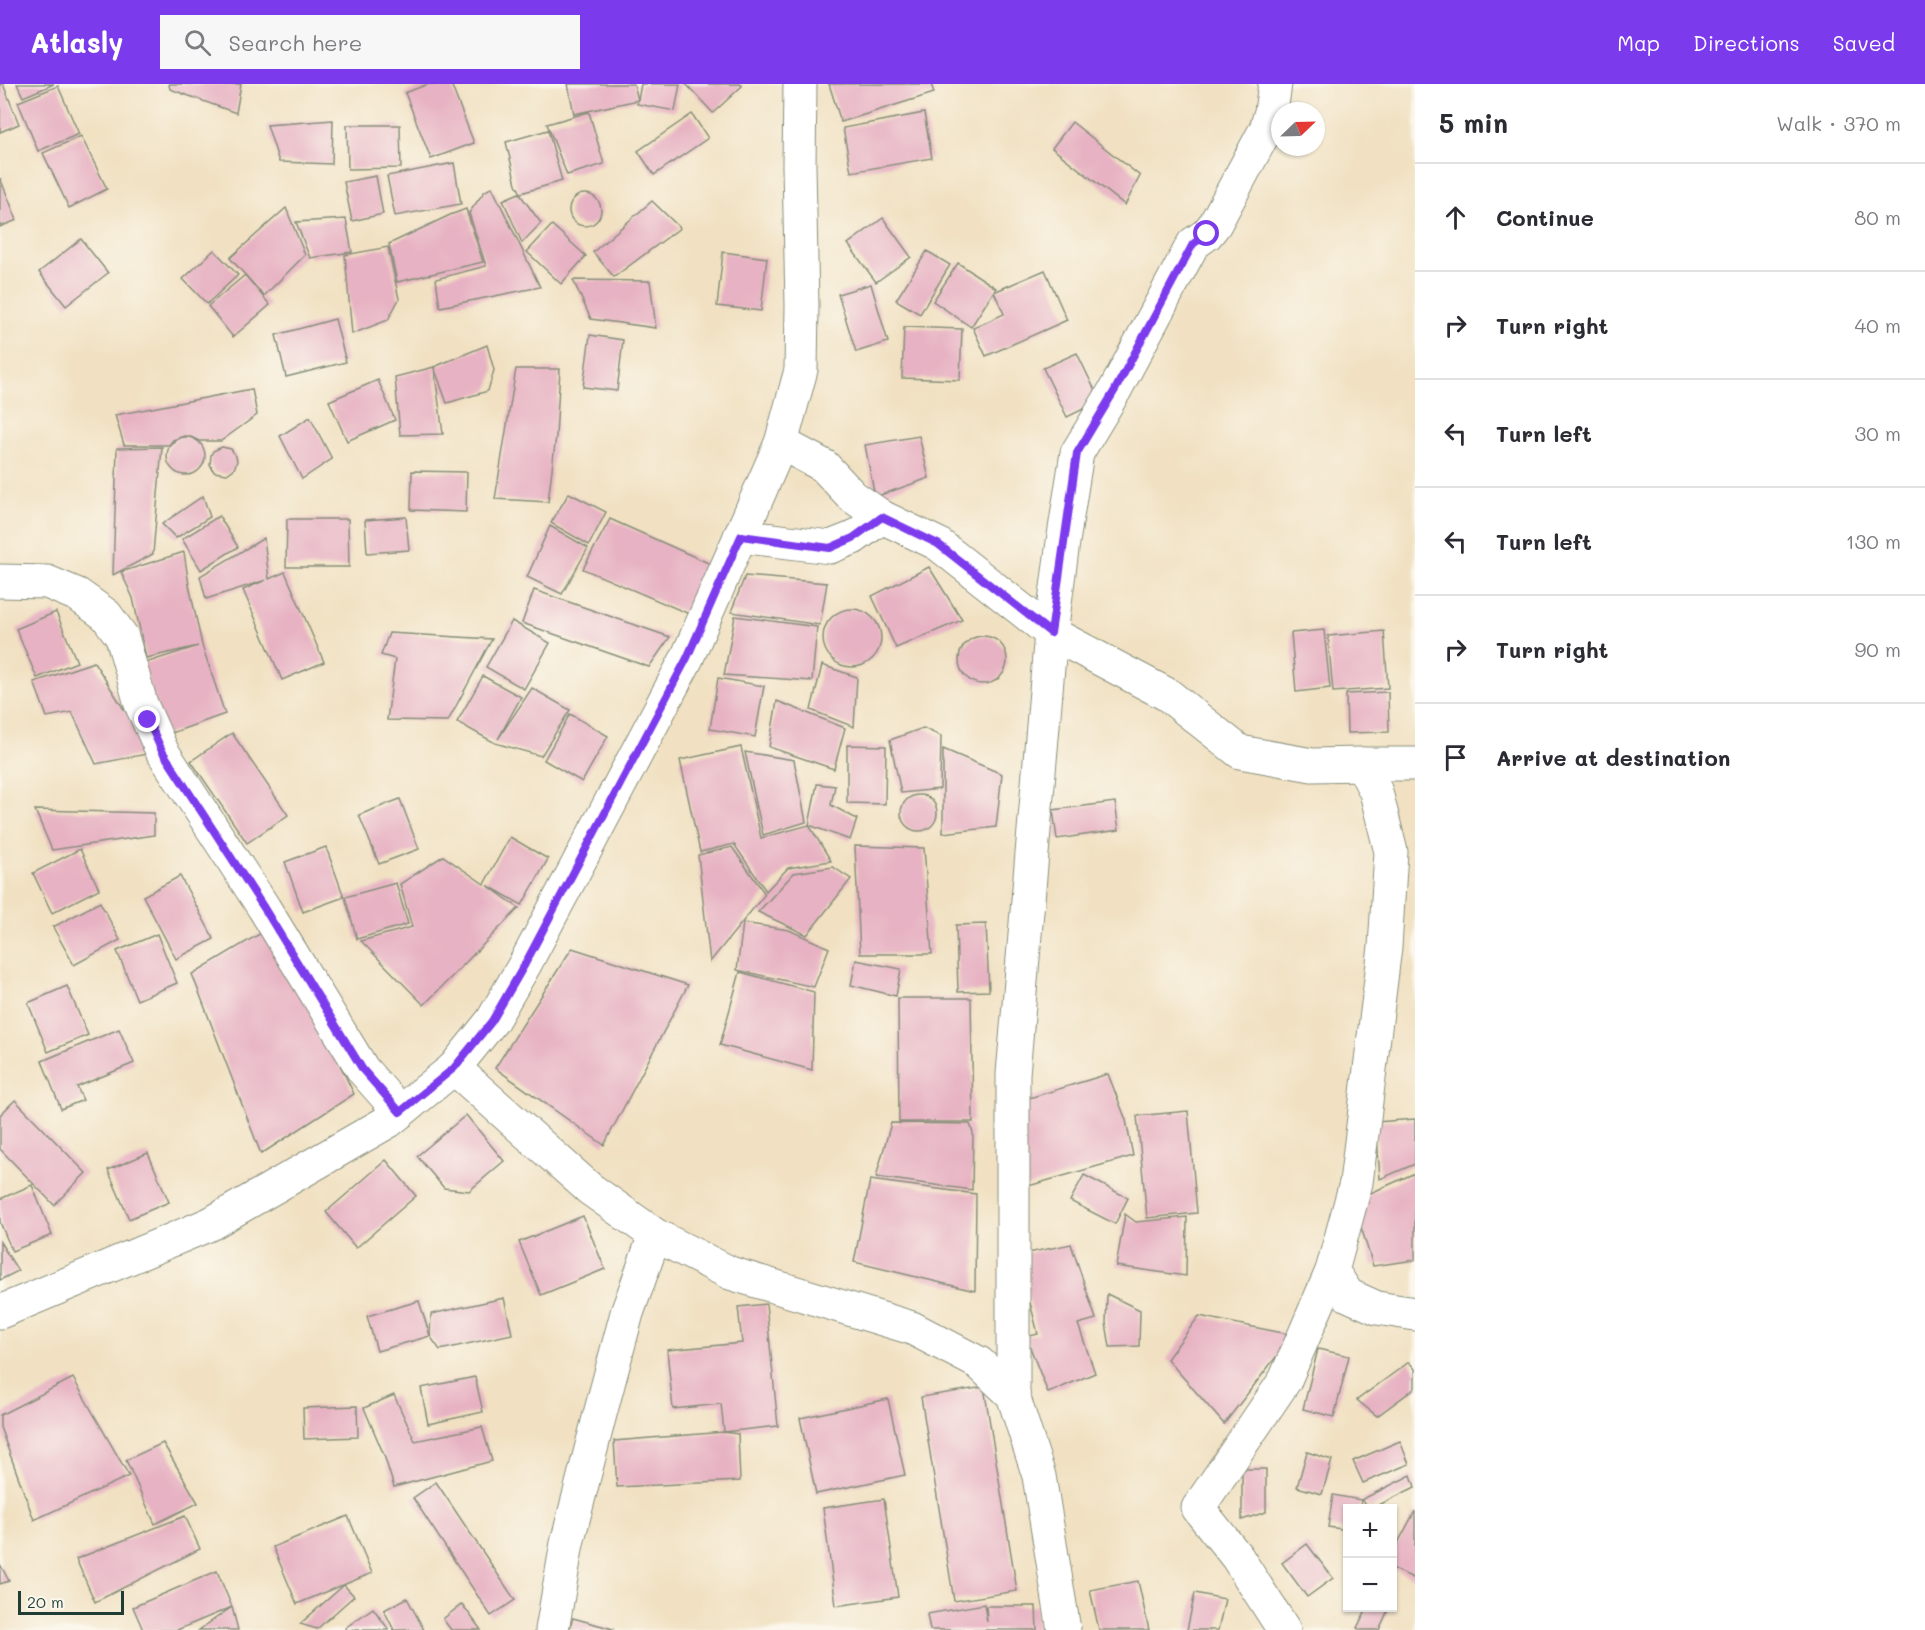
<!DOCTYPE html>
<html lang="en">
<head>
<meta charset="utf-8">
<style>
	:root { --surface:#fff; --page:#f7f7f7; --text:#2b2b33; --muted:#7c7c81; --line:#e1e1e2; --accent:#7c3aed }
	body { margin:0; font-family:Mali,sans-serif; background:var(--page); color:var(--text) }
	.controls { position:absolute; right:18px; bottom:18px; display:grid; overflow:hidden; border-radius:0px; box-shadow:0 2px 4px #0004 }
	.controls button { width:54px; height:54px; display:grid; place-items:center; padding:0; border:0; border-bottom:2px solid var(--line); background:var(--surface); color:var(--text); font:30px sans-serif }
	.compass { position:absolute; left:1271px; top:18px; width:54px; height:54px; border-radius:50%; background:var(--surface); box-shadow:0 2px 4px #0004; rotate:67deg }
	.scale { position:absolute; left:18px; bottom:15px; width:106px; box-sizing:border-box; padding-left:6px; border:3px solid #1f3d34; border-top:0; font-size:16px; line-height:21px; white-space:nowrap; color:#1f3d34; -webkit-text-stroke:4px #fbf7ec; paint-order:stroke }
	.stop { position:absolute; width:18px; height:18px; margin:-14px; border:4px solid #7c3aed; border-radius:50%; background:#fff }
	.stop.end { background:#7c3aed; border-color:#fff; box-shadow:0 2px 6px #0008 }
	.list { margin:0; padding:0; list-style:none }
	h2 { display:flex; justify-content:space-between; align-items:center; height:78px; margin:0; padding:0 24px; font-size:26px }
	h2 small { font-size:20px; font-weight:400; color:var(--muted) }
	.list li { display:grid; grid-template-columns:39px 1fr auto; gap:18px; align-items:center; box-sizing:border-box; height:108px; padding:0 24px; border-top:2px solid var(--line) }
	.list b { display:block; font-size:22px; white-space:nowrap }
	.list em { font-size:20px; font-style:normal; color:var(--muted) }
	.icon { flex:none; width:33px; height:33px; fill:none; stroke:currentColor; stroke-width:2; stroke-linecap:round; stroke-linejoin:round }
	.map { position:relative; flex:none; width:1415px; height:1546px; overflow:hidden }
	header { display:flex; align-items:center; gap:36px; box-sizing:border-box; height:84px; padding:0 30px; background:var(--accent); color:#fff }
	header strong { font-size:28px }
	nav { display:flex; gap:33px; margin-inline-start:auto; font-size:21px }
	.search { width:420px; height:54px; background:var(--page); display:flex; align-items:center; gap:15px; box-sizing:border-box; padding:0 21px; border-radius:0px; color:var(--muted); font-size:22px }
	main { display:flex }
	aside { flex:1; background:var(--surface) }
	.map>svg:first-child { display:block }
	.building { fill:#e7b2c3 }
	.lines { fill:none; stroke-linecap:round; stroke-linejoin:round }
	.minor-casing { stroke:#888f7b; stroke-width:35 }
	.minor { stroke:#fff; stroke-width:33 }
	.route { stroke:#7c3aed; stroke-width:8 }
</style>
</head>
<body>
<header>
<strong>Atlasly</strong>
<div class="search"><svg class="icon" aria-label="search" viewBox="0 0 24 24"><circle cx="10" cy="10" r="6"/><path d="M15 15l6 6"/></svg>Search here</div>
<nav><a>Map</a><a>Directions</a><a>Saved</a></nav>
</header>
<main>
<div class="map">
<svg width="1415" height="1546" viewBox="0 0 1415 1546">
	<rect width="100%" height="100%" fill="#fbf7ec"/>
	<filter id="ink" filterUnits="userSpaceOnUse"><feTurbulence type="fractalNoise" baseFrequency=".0167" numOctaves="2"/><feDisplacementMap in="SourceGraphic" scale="12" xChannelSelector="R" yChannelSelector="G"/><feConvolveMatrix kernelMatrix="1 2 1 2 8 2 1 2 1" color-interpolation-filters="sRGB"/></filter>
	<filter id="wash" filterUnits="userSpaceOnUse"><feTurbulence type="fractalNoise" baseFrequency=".008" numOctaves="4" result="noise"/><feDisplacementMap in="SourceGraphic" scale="24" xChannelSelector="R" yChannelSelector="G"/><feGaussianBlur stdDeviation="1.35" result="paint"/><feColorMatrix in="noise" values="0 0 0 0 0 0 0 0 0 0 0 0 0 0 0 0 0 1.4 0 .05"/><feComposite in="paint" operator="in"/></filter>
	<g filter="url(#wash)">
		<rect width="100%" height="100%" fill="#f1e1c2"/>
		<g id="blocks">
			<g class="building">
				<polygon points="0,0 3,0 19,40 0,48"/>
				<polygon points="17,0 54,0 23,13"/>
				<polygon points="169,0 241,0 236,29 170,5"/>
				<polygon points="428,0 451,0 474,59 431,75 405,9"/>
				<polygon points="568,0 634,0 638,16 641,0 680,0 675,27 637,20 638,16 574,30"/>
				<polygon points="686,0 740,0 742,2 713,29"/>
				<polygon points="829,0 931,0 934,9 841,38"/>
				<polygon points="58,2 79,50 38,67 18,18"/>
				<polygon points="589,28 604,80 567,91 547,40"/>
				<polygon points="924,29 932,74 851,88 843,44"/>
				<polygon points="692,30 708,54 654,91 638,67"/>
				<polygon points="333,36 332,80 279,78 267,41"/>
				<polygon points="1072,38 1140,92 1125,121 1052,64"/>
				<polygon points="347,41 400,41 401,84 348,85"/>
				<polygon points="548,46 562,97 521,109 516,100 506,58"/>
				<polygon points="81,52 107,105 69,124 43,69"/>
				<polygon points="454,79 461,120 395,132 387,92"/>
				<polygon points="376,92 383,130 352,137 344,98"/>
				<polygon points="0,94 17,136 0,143"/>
				<polygon points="492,103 540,203 440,223 436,195 486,182 469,129 484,108"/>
				<polygon points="519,109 541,139 522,159 503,116"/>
				<circle cx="585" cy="126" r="16"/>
				<polygon points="652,117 680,144 614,193 593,168"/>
				<polygon points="286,124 305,171 264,212 230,174"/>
				<polygon points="466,125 483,178 397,198 389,160 450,131"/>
				<polygon points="883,134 911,173 876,198 848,160"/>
				<polygon points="346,135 352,168 310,174 296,138"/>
				<polygon points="552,141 586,172 561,200 527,168"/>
				<polygon points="81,155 108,189 66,222 39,188"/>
				<polygon points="388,163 399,215 388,236 352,250 345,171"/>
				<polygon points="214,166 238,191 207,220 183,195"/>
				<polygon points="927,167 950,181 920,230 896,216"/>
				<polygon points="723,168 767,174 761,227 717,222"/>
				<polygon points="958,179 996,204 971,243 933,217"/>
				<polygon points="1045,186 1067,236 986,272 973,244 1004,230 994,208"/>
				<polygon points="245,191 270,221 233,253 208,222"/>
				<polygon points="573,196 650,197 656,244 591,235"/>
				<polygon points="871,200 888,258 856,268 838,210"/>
				<polygon points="335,235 346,278 286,293 276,251"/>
				<polygon points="904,243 962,245 960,296 902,294"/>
				<polygon points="590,251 623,256 617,307 583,303"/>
				<polygon points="487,261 494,286 488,307 447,319 434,283"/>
				<polygon points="1077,269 1100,317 1067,333 1043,284"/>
				<polygon points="434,283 443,350 400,351 395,293"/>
				<polygon points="516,285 560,285 556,352 548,418 495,415"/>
				<polygon points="378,296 395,336 347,357 329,317"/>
				<polygon points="252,305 257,331 221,357 199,357 189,352 184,352 173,356 169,361 124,361 115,331"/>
				<polygon points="310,333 332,375 302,395 280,352"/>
				<polygon points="919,352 929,394 875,413 865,361"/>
				<circle cx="186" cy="372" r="19"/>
				<polygon points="162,363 153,470 113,491 117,364"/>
				<polygon points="222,363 231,365 236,372 237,377 234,385 227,390 214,388 210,380 211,371 213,367"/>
				<polygon points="412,387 467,388 466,428 411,426"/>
				<polygon points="569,409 606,428 589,461 551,439"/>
				<polygon points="203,412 210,433 176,454 162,440"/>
				<polygon points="219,432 238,463 201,486 182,455"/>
				<polygon points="406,433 409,466 367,469 365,436"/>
				<polygon points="287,435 348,435 349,483 286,483"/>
				<polygon points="610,435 715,482 694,532 583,485"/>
				<polygon points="550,442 588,464 562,510 527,493"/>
				<polygon points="264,454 269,495 285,488 324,578 282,596 243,506 266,496 206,515 200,492"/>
				<polygon points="184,468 189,501 202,561 225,630 166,651 142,580 198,562 146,574 133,514 121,488"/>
				<polygon points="929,483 962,536 896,564 872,512"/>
				<polygon points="745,492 827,499 820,541 731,528"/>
				<polygon points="534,506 670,553 649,583 522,539"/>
				<circle cx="852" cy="554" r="29"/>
				<polygon points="56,528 77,578 37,594 16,545"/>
				<polygon points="735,532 817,543 812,597 724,591"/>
				<polygon points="512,537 550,559 524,605 486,583"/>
				<polygon points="1324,546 1330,604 1296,608 1291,549"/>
				<polygon points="1384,547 1388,604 1333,608 1328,552"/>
				<polygon points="389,549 492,555 448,637 387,636 395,575 381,571"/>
				<circle cx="983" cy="576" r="24"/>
				<polygon points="94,578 152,669 96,680 72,628 47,633 34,598"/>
				<polygon points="822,581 857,593 854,643 811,626"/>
				<polygon points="483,592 521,613 498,655 532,604 570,626 541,672 495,659 457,638"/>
				<polygon points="718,594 764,602 755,653 710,645"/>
				<polygon points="1388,608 1389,648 1347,649 1346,610"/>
				<polygon points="777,617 845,644 834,685 769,663"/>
				<polygon points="570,630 608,652 582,698 544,676"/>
				<polygon points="923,644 941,652 940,705 901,709 890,656"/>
				<polygon points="232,649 288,731 247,759 191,677"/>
				<polygon points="847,661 886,662 885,720 847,719"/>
				<polygon points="741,663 761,754 809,741 831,777 788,784 766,807 734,760 700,768 680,676"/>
				<polygon points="943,665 1002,690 996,743 943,749"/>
				<polygon points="745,668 794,676 806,738 763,751"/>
				<polygon points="817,700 835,702 831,721 857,735 850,756 809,741"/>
				<circle cx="919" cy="729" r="18"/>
				<polygon points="400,715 419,765 379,780 359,731"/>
				<polygon points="1115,718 1119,746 1057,755 1053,726"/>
				<polygon points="35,726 154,729 154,751 52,766"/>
				<polygon points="510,753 548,775 522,821 487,801 519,824 424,921 361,857 412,843 400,800 443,772 484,800"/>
				<polygon points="855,762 924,764 932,870 860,870"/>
				<polygon points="326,763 344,813 303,828 285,778"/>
				<polygon points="732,763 765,810 710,878 698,771"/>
				<polygon points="80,765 99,805 52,829 33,789"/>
				<polygon points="833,783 851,795 807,851 758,828 794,789"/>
				<polygon points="180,792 214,855 176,875 143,812"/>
				<polygon points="396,799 408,840 357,855 345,813"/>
				<polygon points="100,818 120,856 74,881 53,843"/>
				<polygon points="743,839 789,846 829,864 814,903 737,886"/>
				<polygon points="986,840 989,907 958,908 956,841"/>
				<polygon points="273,842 354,1010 261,1070 192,890"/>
				<polygon points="157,850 177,899 137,916 117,867"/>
				<polygon points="572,864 688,901 604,1061 495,984"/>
				<polygon points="856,876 901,885 896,912 851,901"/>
				<polygon points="740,888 814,908 812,986 720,961"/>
				<polygon points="67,902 88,951 48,968 28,919"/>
				<polygon points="898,914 971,914 973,1038 899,1038"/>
				<polygon points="119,945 134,979 77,1003 83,1016 61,1025 42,977"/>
				<polygon points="1108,990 1126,1036 1133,1072 1018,1105 1016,1018"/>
				<polygon points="15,1016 86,1089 54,1121 0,1065 0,1031"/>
				<polygon points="1188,1027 1197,1129 1147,1134 1137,1032"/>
				<polygon points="466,1031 504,1077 469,1107 444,1104 417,1072"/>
				<polygon points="1415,1035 1415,1080 1380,1095 1376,1038"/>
				<polygon points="891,1039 970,1040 973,1049 972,1106 876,1093"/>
				<polygon points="148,1069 169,1118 129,1135 108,1086"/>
				<polygon points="386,1076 416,1112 356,1164 326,1128"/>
				<polygon points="1415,1089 1415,1176 1373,1182 1353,1117"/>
				<polygon points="1084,1091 1128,1114 1115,1140 1070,1117"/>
				<polygon points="870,1096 976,1110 975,1207 854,1178"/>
				<polygon points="32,1101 52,1151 12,1167 0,1138 0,1115"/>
				<polygon points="1125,1130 1136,1138 1187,1133 1186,1192 1116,1182"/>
				<polygon points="583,1132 605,1185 541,1211 519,1158"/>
				<polygon points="0,1158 18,1187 0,1196"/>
				<polygon points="1071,1160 1096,1235 1078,1240 1095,1289 1048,1309 1026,1253 1038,1250 1018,1171"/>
				<polygon points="1107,1210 1140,1226 1139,1262 1110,1263 1106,1239"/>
				<polygon points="504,1214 512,1250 440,1266 430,1252 431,1230"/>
				<polygon points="419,1217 430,1252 377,1267 367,1232"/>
				<polygon points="766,1220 778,1342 724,1348 721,1320 673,1325 667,1266 742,1259 738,1223"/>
				<polygon points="1199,1232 1293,1251 1224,1340 1167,1275"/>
				<polygon points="1318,1265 1349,1272 1334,1333 1303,1325"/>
				<polygon points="1409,1278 1415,1285 1415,1304 1377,1332 1357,1316"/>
				<polygon points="475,1293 483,1328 428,1340 421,1304"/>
				<polygon points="73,1294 129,1392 34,1436 0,1343 0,1331"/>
				<polygon points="984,1303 1017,1507 954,1517 921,1313"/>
				<polygon points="394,1311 415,1357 482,1343 492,1377 394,1403 384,1371 364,1324"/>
				<polygon points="888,1315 905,1391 816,1410 800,1334"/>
				<polygon points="357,1322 358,1353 304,1355 303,1324"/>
				<polygon points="724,1348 738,1350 740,1397 617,1403 614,1357"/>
				<polygon points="1400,1357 1409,1380 1363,1399 1353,1377"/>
				<polygon points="163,1359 198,1419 155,1440 126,1376"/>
				<polygon points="1307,1368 1332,1376 1322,1410 1297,1403"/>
				<polygon points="1242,1385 1266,1385 1266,1428 1242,1436"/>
				<polygon points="1411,1391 1415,1403 1373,1424 1370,1424 1361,1416"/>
				<polygon points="436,1398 515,1516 491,1532 413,1414"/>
				<polygon points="1333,1411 1361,1416 1360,1424 1348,1424 1348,1446 1328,1443"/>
				<polygon points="884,1415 898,1513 836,1522 823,1424"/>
				<polygon points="1415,1427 1415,1495 1392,1484 1392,1470"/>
				<polygon points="185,1432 200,1465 95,1518 76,1475"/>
				<polygon points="348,1432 372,1489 297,1520 273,1463"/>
				<polygon points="1307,1460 1333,1494 1307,1513 1282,1479"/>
				<polygon points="0,1480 9,1497 0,1500"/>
				<polygon points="217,1487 232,1523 177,1546 143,1546 133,1523"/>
				<polygon points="1138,1497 1149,1546 1099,1546 1090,1506"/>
				<polygon points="344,1501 354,1512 317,1545 300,1540"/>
				<polygon points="1195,1509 1225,1515 1218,1546 1187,1546"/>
				<polygon points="407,1514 424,1546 394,1546 384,1526"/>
				<polygon points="462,1520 481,1546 451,1546 443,1535"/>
				<polygon points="984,1520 987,1538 986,1522 1036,1522 1037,1546 930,1546 927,1530"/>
				<polygon points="232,1523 238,1546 199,1546"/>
				<polygon points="373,1524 389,1546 347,1546 345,1544"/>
				<polygon points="1367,1524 1389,1524 1379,1546 1361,1546 1357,1544"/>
				<polygon points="573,1534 613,1545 612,1546 569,1546"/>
			</g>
		</g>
	</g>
	<g filter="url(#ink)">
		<use href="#blocks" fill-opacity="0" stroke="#888f7b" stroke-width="1.5"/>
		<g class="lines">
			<defs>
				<g id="minor">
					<polyline points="781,359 824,382 852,412 882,433 938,460 1051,549 1168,611 1240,668 1312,681 1362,680 1376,708 1391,768 1385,863 1356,1099 1332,1187 1285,1296 1198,1424 1237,1473 1284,1546"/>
					<polyline points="740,452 830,463 853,454 882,433"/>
					<polyline points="0,497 47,498 78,511 106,531 122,553 141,620 162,667 264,824 363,986 400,1028"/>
					<polyline points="1362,680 1415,680"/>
					<polyline points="454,984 590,1105 655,1151 730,1189 912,1244 979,1279 1013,1311 1039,1392 1064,1546"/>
					<polyline points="1332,1187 1348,1211 1377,1224 1415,1230"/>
					<polyline points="0,1228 210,1140 389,1037 454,984 492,937 525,880 687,574 781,359 801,286 802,221 799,82 800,0"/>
					<polyline points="1013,1311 1013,990 1051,549 1063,458 1077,369 1115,306 1193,160 1207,150 1215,140 1266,45 1271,28 1275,0"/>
					<polyline points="552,1546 567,1459 599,1334 627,1229 655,1151"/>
				</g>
			</defs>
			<use href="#minor" class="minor-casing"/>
			<use href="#minor" class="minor"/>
		</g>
	</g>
	<g class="lines" filter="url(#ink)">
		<polyline class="route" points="148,636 162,667 264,824 363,986 400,1028 454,984 492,937 525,880 687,574 741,452 830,464 853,454 882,433 938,460 1051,549 1077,369 1115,306 1193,160 1207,150"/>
	</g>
</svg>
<div class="controls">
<button>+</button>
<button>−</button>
</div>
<svg class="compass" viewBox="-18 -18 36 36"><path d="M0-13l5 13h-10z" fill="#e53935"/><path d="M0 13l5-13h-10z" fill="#7c7c81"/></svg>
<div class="scale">20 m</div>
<div class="stop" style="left:1207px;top:150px"></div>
<div class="stop end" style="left:148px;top:636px"></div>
</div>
<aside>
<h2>5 min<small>Walk · 370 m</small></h2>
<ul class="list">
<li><svg class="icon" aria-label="ahead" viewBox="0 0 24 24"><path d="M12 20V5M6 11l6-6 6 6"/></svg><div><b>Continue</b></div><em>80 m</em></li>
<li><svg class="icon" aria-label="right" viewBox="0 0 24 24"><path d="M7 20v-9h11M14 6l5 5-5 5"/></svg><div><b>Turn right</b></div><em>40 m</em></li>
<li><svg class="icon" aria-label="left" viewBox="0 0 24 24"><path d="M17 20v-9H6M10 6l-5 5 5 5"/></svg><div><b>Turn left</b></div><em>30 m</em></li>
<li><svg class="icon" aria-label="left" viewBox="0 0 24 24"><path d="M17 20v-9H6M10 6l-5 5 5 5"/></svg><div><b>Turn left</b></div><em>130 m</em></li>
<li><svg class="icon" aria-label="right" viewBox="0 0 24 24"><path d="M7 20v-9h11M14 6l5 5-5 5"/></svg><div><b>Turn right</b></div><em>90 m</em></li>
<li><svg class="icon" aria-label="arrive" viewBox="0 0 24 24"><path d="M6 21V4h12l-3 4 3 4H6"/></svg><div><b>Arrive at destination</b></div></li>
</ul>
</aside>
</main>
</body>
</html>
